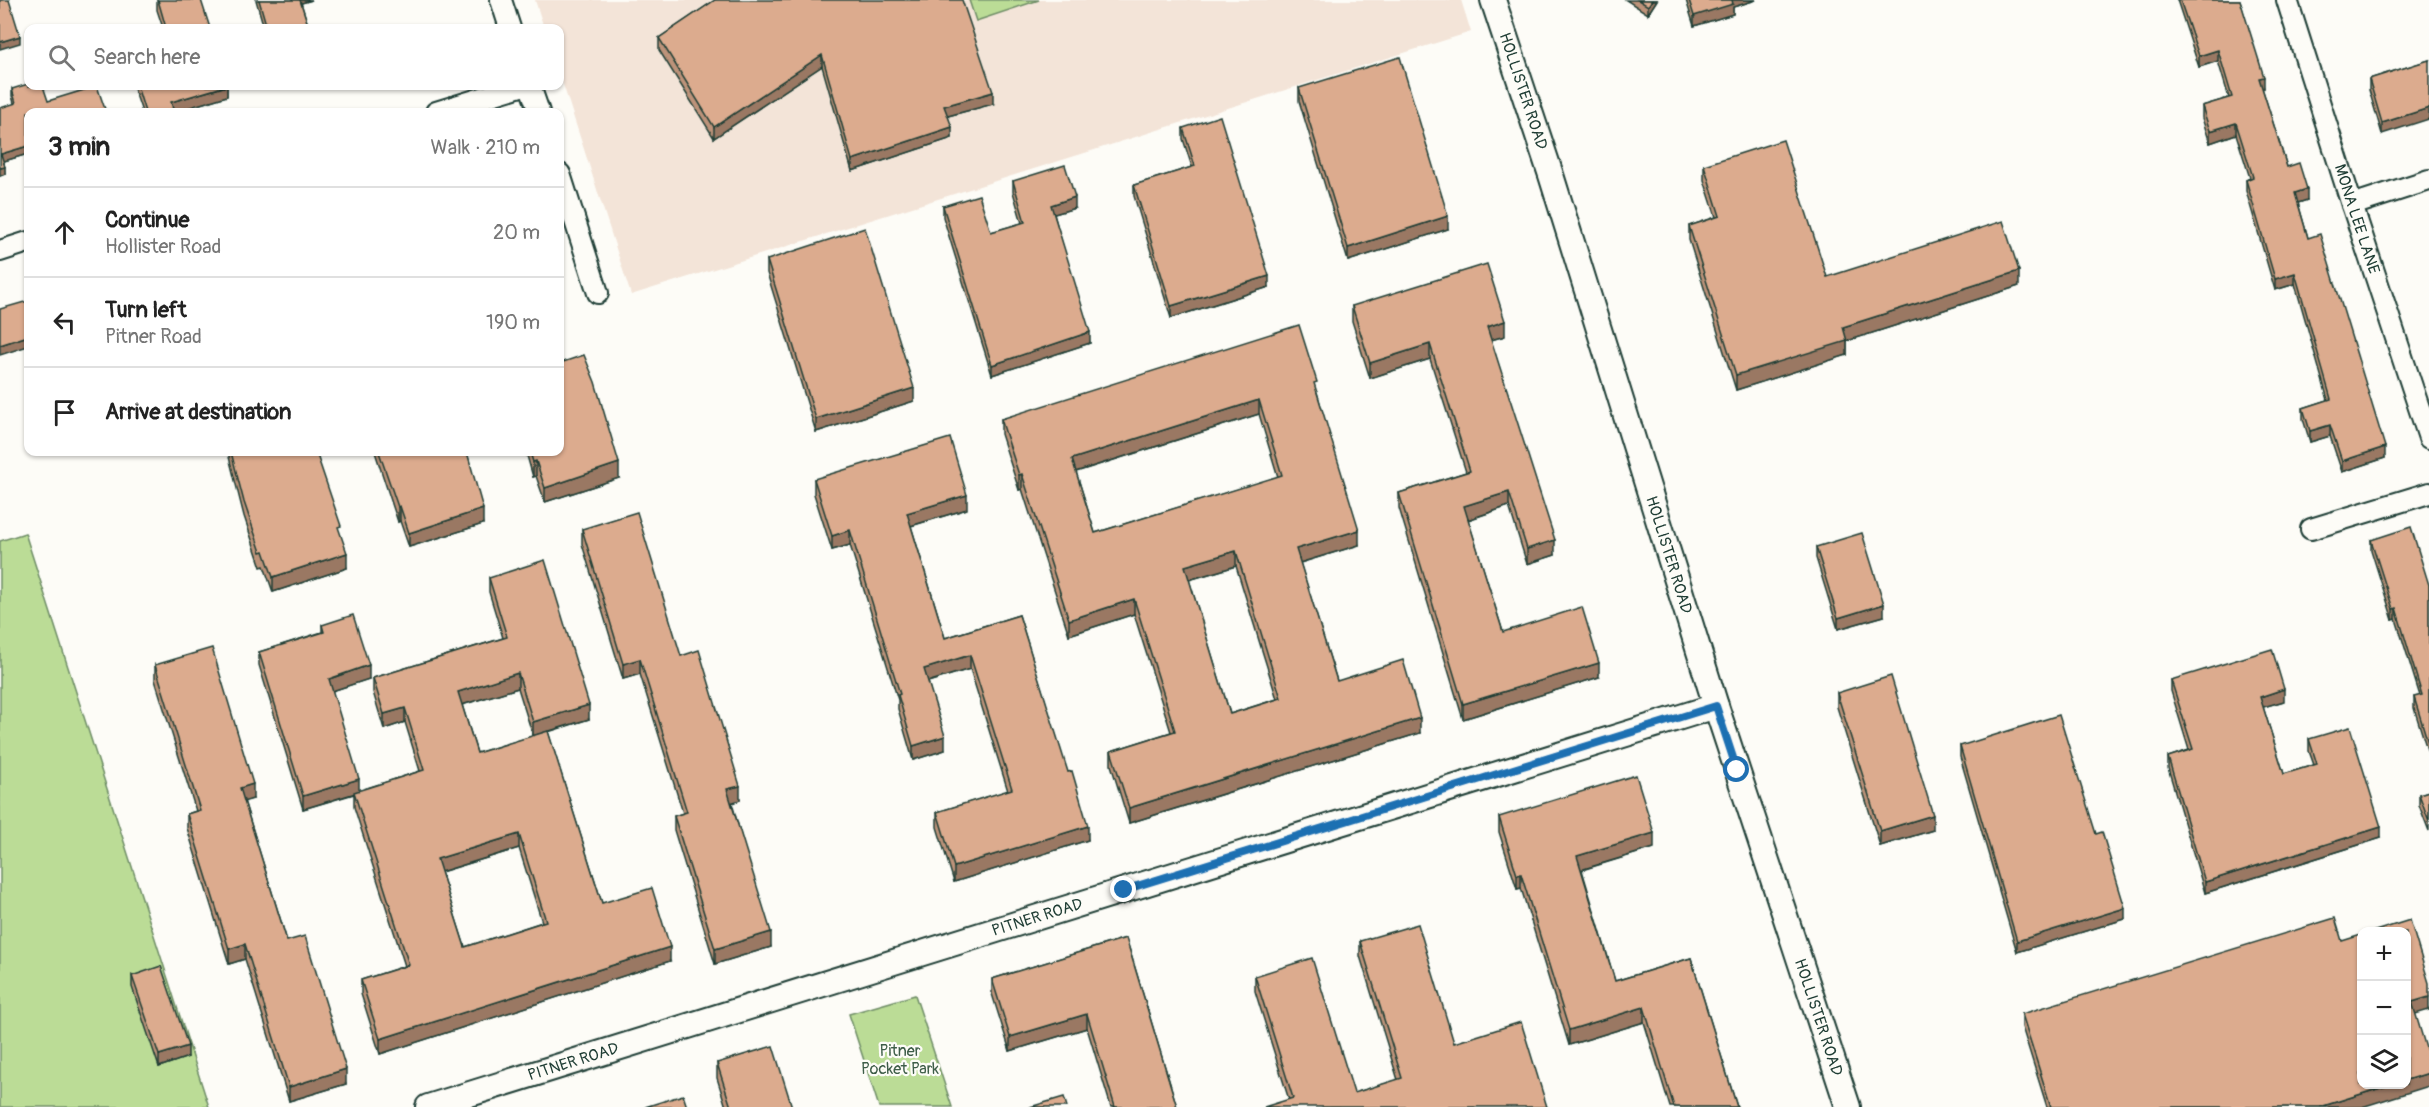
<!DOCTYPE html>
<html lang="en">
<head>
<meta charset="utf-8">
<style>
	:root { --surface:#fff; --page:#f2f2f2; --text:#222; --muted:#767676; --line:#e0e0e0 }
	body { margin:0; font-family:Pangolin,sans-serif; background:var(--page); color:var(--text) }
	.controls { position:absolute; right:18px; bottom:18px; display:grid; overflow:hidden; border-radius:12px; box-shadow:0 2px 4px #0004 }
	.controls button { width:54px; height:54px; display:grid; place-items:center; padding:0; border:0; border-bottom:2px solid var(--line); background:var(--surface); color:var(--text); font:30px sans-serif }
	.stop { position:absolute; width:18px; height:18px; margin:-14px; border:4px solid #1f6fb2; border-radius:50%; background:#fff }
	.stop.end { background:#1f6fb2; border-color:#fff; box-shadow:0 2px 6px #0008 }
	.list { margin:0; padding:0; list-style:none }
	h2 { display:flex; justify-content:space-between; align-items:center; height:78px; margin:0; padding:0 24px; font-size:26px }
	h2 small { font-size:20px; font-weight:400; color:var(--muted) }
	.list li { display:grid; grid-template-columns:39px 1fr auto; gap:18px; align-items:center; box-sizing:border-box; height:90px; padding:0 24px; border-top:2px solid var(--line) }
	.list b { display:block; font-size:22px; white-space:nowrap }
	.list p { margin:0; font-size:20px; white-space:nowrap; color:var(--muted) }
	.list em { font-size:20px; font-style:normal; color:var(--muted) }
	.icon { flex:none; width:33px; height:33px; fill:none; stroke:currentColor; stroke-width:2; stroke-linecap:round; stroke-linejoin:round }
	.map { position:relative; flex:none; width:2429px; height:1107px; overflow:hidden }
	.search { position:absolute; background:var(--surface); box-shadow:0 2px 4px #0004; left:24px; top:24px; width:540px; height:66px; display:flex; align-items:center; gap:15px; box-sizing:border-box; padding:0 21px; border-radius:12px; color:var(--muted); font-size:22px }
	.panel { position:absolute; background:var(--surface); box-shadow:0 2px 4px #0004; left:24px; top:108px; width:540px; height:348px; border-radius:12px }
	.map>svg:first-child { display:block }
	.built { fill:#f3e4d8 }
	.green { fill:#bbdc96; stroke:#6d8c65; stroke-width:1.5 }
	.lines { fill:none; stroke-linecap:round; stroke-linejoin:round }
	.minor-casing { stroke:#1f3d34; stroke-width:24 }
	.tertiary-casing { stroke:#1f3d34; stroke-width:28 }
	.minor { stroke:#fdfcf7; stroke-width:20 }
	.tertiary { stroke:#fdfcf7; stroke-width:24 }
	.wall { fill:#bd937a; stroke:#1f3d34; stroke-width:1.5; fill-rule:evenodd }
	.shaded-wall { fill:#9a7863; stroke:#1f3d34; stroke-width:1.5 }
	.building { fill:#dcab8e; stroke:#1f3d34; stroke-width:1.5; fill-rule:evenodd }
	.route { stroke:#1f6fb2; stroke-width:8 }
	.labels { text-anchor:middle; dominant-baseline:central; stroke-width:4.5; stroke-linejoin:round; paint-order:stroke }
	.street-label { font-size:16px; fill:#1f3d34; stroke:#fdfcf7 }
	.park-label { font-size:16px; fill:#3e5d48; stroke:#fdfcf7 }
</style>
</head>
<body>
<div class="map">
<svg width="2429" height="1107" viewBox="0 0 2429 1107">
	<rect width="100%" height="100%" fill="#fdfcf7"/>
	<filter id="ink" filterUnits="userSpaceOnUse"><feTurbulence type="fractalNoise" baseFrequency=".0167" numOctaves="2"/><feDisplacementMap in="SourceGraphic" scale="12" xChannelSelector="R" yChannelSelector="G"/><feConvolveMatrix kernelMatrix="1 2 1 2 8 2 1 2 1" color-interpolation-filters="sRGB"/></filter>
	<g filter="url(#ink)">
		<polygon class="built" points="535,0 1461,0 1471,32 631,295 560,75 560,28 544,28"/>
		<g class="green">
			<polygon points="969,0 1039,0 976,21"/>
			<polygon points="25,533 209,1107 0,1107 0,541"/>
			<polygon points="915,995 952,1107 879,1107 849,1014"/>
		</g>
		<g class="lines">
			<defs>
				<g id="minor">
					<polyline points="501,0 510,28"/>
					<path id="s1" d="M2287,0L2352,205L2429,438"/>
					<polyline points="530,86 539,112"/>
					<polyline points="436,112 521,86"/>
					<polyline points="560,174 598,293"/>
					<polyline points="2352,205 2429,180"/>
					<polyline points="0,251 28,242"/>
					<polyline points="2311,529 2429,493"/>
				</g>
				<g id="tertiary">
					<path id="s2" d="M1493,0L1551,175L1716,706L1848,1107"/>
					<path id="s3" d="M428,1107L1716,706"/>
				</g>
			</defs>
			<use href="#minor" class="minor-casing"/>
			<use href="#tertiary" class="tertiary-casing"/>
			<use href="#minor" class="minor"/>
			<use href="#tertiary" class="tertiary"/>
		</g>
		<g class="wall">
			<polygon points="157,0 210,28 163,28 157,10"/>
			<polygon points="256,0 312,0 301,3 309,28 264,28"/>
			<polygon points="715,0 993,104 948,116 952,138 852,171 822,66 714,138 659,50 659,38"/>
			<polygon points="1626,0 1657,0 1648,14"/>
			<polygon points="1686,0 1756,0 1733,7 1733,14 1694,26"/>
			<polygon points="2177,0 2240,0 2264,88 2262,88 2287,167 2307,200 2298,203 2308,238 2385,458 2342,472 2330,436 2310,442 2303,419 2303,408 2328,400 2295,284 2275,290 2246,191 2246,180 2250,178 2236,134 2210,143 2202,118 2202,106 2229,98 2218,61 2199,67"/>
			<polygon points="2429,60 2382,134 2369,90 2369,79"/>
			<polygon points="133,86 227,86 227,96 174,112 142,112"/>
			<polygon points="1299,88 1448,229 1348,261 1299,101"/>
			<polygon points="12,89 28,112 28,154 4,161 5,174 0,176 14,103 12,96"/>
			<polygon points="1183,128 1269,287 1171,318 1134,196 1134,185 1192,167 1183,139"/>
			<polygon points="1704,165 1827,277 2019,286 1847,341 1847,355 1736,390 1689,240 1689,226 1716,217 1704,180"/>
			<polygon points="1013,181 1075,208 1054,214 1090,343 992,375 943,217 943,206 991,232 1022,223 1013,192"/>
			<polygon points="767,260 914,401 816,432 767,273"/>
			<polygon points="1352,306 1505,336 1491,340 1555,555 1527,564 1509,506 1468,520 1503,632 1599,677 1463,719 1399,508 1399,493 1466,472 1430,359 1370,378 1352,321"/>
			<path d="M1317,392L1359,545L1300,563L1337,681L1420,733L1129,823L1111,765V751L1171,732L1134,614L1069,635L1022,489L1019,490L1001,434V419ZM1259,414L1278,477L1095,533L1076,472ZM1236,566L1277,699L1230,714L1189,580Z"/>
			<polygon points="229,452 316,452 347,568 273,592 264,566 261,567 244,516 229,457"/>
			<polygon points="375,452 467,452 483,524 409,547 400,521 398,522"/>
			<polygon points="526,452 560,452 619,478 545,502 536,476 533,477"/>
			<polygon points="814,479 967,509 911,526 945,638 1019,615 1088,840 954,882 937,827 937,812 1008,791 970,669 928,682 945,750 913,760 898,709 898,700 850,545 832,550 814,494"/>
			<polygon points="582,529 681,656 740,800 732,803 771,947 715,964 674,830 674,816 683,813 640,674 623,679 582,544"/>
			<polygon points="2371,540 2429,585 2429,756 2414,708 2414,697 2420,696 2396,619 2393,620 2371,550"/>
			<polygon points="1816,547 1884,616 1838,629 1816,558"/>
			<path d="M489,578L589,719L548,732L602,903L670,961L380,1054L361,994V980L405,966L354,807V794L303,809L259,665V652L322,632V625L369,679L332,691L359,791L420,771L405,722L384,729L373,692V678L503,638L489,592ZM518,688L533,736L477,753L462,705ZM519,848L542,922L465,947L441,872Z"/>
			<polygon points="155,665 253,799 244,801 287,941 346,1084 289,1101 245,959 229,964 187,828 187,814 196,811 155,680"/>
			<polygon points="2171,680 2284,701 2263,707 2284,774 2314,765 2309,751 2309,739 2381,838 2205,893 2168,768 2168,757 2189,750 2171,691"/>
			<polygon points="1837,693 1933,830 1880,846 1837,707"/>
			<polygon points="1960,746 2096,834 2125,919 2017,952 1960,757"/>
			<polygon points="2429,791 2429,831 2419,805 2419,794"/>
			<polygon points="1499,817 1654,848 1582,870 1615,981 1691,958 1737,1107 1670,1107 1644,1022 1569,1045 1521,888 1517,889 1499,832"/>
			<polygon points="1126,938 1177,1107 1111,1107 1087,1028 1010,1051 992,994 992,979"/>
			<polygon points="1360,941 1454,1043 1547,1107 1289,1100 1255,991 1255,976 1354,1093 1398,1080 1360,956"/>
			<polygon points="2342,941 2415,1014 2362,1107 2047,1107 2022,1027 2022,1014"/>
			<polygon points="132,976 188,1057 159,1067 132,987"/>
			<polygon points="717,1063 792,1107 726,1107 717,1078"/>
		</g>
		<g class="shaded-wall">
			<polygon points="298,0 312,0 298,4"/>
			<polygon points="1652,0 1657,0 1648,14 1648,6"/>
			<polygon points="1731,0 1756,0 1733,7 1733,14 1694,26 1694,16"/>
			<polygon points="20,36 20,43 0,49 0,42"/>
			<polygon points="2218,50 2218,61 2199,67 2199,56"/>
			<polygon points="822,55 822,66 714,138 714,127"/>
			<polygon points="2264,77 2264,88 2259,89 2259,78"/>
			<polygon points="227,86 227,96 174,112 162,112 171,102"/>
			<polygon points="993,92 993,104 944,117 944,106"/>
			<polygon points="2429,108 2429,119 2382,134 2382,123"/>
			<polygon points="2236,123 2236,134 2210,143 2210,131"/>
			<polygon points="952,127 952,138 852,171 852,160"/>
			<polygon points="28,146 28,154 1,162 1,154"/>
			<polygon points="5,167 5,174 0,176 0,168"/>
			<polygon points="2307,189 2307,200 2295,204 2295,193"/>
			<polygon points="1075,197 1075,208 1051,215 1051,205"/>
			<polygon points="1448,216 1448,229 1348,261 1348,248"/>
			<polygon points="2019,271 2019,286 1847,341 1847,355 1736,390 1736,375 1843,327"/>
			<polygon points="2295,273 2295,284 2275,290 2275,279"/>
			<polygon points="1269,276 1269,287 1171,318 1171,306"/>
			<polygon points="1505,321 1505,336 1487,341 1487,327"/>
			<polygon points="1090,332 1090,343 992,375 992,365"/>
			<polygon points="28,336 28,346 0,355 0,345"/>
			<polygon points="1430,344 1430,359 1370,378 1370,363"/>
			<polygon points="914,388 914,401 816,432 816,419"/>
			<polygon points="1259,400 1259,414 1072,473 1072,459"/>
			<polygon points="2330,425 2330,436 2310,442 2310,431"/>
			<polygon points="2385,447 2385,458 2342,472 2342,461"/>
			<polygon points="536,461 536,476 533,477 533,462"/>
			<polygon points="619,463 619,478 545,502 545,488"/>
			<polygon points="1022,474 1022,489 1019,490 1019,475"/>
			<polygon points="1509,492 1509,506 1464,521 1464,506"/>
			<polygon points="967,495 967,509 907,527 907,513"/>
			<polygon points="400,506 400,521 398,522 398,507"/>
			<polygon points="483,509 483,524 409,547 409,533"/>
			<polygon points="850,530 850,545 832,550 832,536"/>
			<polygon points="1359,530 1359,545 1296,564 1296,549"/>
			<polygon points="1555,540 1555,555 1527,564 1527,549"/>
			<polygon points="1236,551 1236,566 1185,581 1185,566"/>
			<polygon points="347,553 347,568 273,592 273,577"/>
			<polygon points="1134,599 1134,614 1069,635 1069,620"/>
			<polygon points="1884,604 1884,616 1838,629 1838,618"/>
			<polygon points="2396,608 2396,619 2393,620 2393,609"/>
			<polygon points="970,655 970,669 924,683 924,669"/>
			<polygon points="640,659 640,674 623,679 623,664"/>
			<polygon points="1599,663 1599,677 1463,719 1463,704"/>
			<polygon points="369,665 369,679 329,692 329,679"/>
			<polygon points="518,673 518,688 458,706 458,692"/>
			<polygon points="2284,689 2284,701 2260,708 2260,697"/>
			<polygon points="589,705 589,719 533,736 533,722"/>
			<polygon points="405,708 405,722 384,729 384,714"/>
			<polygon points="1420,718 1420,733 1129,823 1129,808"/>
			<polygon points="945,736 945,750 913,760 913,746"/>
			<polygon points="359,779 359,792 303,809 303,796"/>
			<polygon points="253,784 253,799 240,803 240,788"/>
			<polygon points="740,786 740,800 727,804 727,789"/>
			<polygon points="1933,815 1933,830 1880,846 1880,831"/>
			<polygon points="1088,826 1088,840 954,882 954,867"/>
			<polygon points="2381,827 2381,838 2205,893 2205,882"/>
			<polygon points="1654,833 1654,848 1577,871 1577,856"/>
			<polygon points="519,834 519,848 437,873 437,859"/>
			<polygon points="1521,874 1521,888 1517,889 1517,875"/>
			<polygon points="2125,908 2125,919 2017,952 2017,941"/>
			<polygon points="771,932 771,947 715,964 715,949"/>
			<polygon points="245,944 245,959 229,964 229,949"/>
			<polygon points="670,947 670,961 380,1054 380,1039"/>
			<polygon points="2429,997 2429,1010 2412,1015 2412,1002"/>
			<polygon points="1644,1007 1644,1022 1569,1045 1569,1030"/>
			<polygon points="1087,1014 1087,1028 1010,1051 1010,1037"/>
			<polygon points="188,1046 188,1057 159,1067 159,1055"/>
			<polygon points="346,1069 346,1084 289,1101 289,1087"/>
			<polygon points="2429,1073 2429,1086 2362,1107 2320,1107 2393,1084 2406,1084 2406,1080"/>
		</g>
		<g class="building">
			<polygon points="0,0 9,0 20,36 0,42"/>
			<polygon points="158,0 201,0 210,28 166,28"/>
			<polygon points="259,0 300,0 309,28 267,28"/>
			<polygon points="715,0 962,0 993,92 944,106 952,127 852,160 822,55 714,127 659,38"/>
			<polygon points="1638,0 1652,0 1648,6"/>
			<polygon points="1689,0 1732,0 1733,4 1694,16"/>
			<polygon points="2180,0 2240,0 2264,77 2259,78 2287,167 2299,163 2307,189 2295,193 2308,238 2320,234 2385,447 2342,461 2330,425 2310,431 2303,408 2331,399 2295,273 2275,279 2246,180 2253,177 2236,123 2210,131 2202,106 2232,97 2218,50 2199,56"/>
			<polygon points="1400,57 1448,216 1348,248 1299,88"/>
			<polygon points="2429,60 2429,108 2382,123 2369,79"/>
			<polygon points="28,84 28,86 43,86 48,101 97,86 106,112 28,112 28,146 1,154 5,167 0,168 0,108 16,103 12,89"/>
			<polygon points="137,86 226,86 171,102 173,109 162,112 145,112"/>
			<polygon points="1220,116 1269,276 1171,306 1134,185 1195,166 1183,128"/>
			<polygon points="1783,140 1827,277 2003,221 2019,271 1843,327 1847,341 1736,375 1689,226 1720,216 1704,165"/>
			<polygon points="1065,165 1075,197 1051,205 1090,332 992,365 943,206 979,195 991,232 1025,222 1013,181"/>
			<polygon points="865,228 914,388 816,419 767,260"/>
			<polygon points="1487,264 1505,321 1487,327 1555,540 1527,549 1509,492 1464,506 1503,632 1582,607 1599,663 1463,704 1399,493 1470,471 1430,344 1370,363 1352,306"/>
			<polygon points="28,301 28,336 0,345 0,309"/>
			<path d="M1299,325L1317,382L1314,383L1359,530L1296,549L1337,681L1403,660L1420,718L1129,808L1111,751L1175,731L1134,599L1069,620L1022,474L1019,475L1001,419ZM1259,400L1282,475L1095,533L1072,459ZM1236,551L1281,698L1230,714L1185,566Z"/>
			<polygon points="584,355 595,382 619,463 545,488 536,461 533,462 530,452 560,452 560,363"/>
			<polygon points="950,438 967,495 907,513 945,638 1019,615 1068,772 1072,771 1088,826 954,867 937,812 1012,789 970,655 924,669 945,736 913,746 898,695 900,694 850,530 832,536 814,479"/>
			<polygon points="231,452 316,452 341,526 338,527 347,553 273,577 264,551 261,552 244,502"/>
			<polygon points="379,452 467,452 483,509 409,533 400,506 398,507"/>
			<polygon points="637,512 681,656 699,650 740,786 727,789 771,932 715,949 674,816 687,812 640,659 623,664 582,529"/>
			<polygon points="2411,527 2429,585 2429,746 2414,697 2422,695 2396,608 2393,609 2371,540"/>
			<polygon points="1862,533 1884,604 1838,618 1816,547"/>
			<path d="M545,560L589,705L533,722L518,673L458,692L477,753L548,731L602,903L652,888L670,947L380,1039L361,980L409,965L354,792L424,770L405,708L384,714L373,678L507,637L489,578ZM519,834L546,921L465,947L437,859Z"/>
			<polygon points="353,615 369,665 329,679 359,779 303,796 259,652 324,632 322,625"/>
			<polygon points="212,648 253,784 240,788 287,941 305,936 346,1069 289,1087 245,944 229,949 187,814 200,810 155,665"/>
			<polygon points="2272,649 2284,689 2260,697 2284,774 2317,764 2309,739 2350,727 2381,827 2205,882 2168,757 2193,749 2171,680"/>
			<polygon points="1891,676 1933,815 1880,831 1837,693"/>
			<polygon points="2059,715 2096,834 2102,832 2125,908 2017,941 1960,746"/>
			<polygon points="1636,775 1654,833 1577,856 1615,981 1691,958 1737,1107 1674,1107 1644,1007 1569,1030 1521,874 1517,875 1499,817"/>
			<polygon points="2429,791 2429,821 2419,794"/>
			<polygon points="2335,918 2342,941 2361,935 2361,1084 2393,1084 2320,1107 2051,1107 2022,1014"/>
			<polygon points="2410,920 2429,983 2429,997 2412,1002 2429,1058 2429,1073 2406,1080 2406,932 2372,932"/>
			<polygon points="1418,924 1454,1043 1521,1022 1547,1107 1264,1107 1293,1098 1255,976 1312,958 1354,1093 1402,1078 1360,941"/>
			<polygon points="1126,938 1177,1107 1115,1107 1087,1014 1010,1037 992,979"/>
			<polygon points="161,966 188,1046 159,1055 132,976"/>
			<polygon points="773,1046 792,1107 731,1107 717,1063"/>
			<polygon points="683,1095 687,1107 645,1107"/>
			<polygon points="1064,1097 1067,1107 1030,1107"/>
		</g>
	</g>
	<g class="lines" filter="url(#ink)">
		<polyline class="route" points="1124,890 1716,706 1737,770"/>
	</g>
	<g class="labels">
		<g class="street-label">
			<text stroke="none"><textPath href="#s2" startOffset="96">HOLLISTER ROAD</textPath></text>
			<text stroke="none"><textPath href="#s1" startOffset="230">MONA LEE LANE</textPath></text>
			<text stroke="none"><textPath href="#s2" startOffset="582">HOLLISTER ROAD</textPath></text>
			<text stroke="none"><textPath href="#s3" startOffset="638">PITNER ROAD</textPath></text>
			<text stroke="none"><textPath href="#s2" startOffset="1068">HOLLISTER ROAD</textPath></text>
			<text stroke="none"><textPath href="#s3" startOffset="152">PITNER ROAD</textPath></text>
		</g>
		<g class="park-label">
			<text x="900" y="1051">Pitner<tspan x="900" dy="18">Pocket Park</tspan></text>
		</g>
	</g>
</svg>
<div class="controls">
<button>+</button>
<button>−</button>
<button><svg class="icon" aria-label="layers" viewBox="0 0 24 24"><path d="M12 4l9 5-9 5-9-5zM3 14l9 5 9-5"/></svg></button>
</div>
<div class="stop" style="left:1737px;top:770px"></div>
<div class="stop end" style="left:1124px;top:890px"></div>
<div class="search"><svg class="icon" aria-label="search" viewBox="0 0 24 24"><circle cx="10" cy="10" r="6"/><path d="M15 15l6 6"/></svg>Search here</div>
<section class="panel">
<h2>3 min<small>Walk · 210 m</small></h2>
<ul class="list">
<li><svg class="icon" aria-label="ahead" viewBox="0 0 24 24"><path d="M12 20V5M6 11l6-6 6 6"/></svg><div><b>Continue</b><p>Hollister Road</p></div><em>20 m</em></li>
<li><svg class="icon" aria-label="left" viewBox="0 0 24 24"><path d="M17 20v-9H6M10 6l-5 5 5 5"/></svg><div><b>Turn left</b><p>Pitner Road</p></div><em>190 m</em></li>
<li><svg class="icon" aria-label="arrive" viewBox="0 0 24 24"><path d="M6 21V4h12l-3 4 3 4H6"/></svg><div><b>Arrive at destination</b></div></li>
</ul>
</section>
</div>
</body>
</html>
